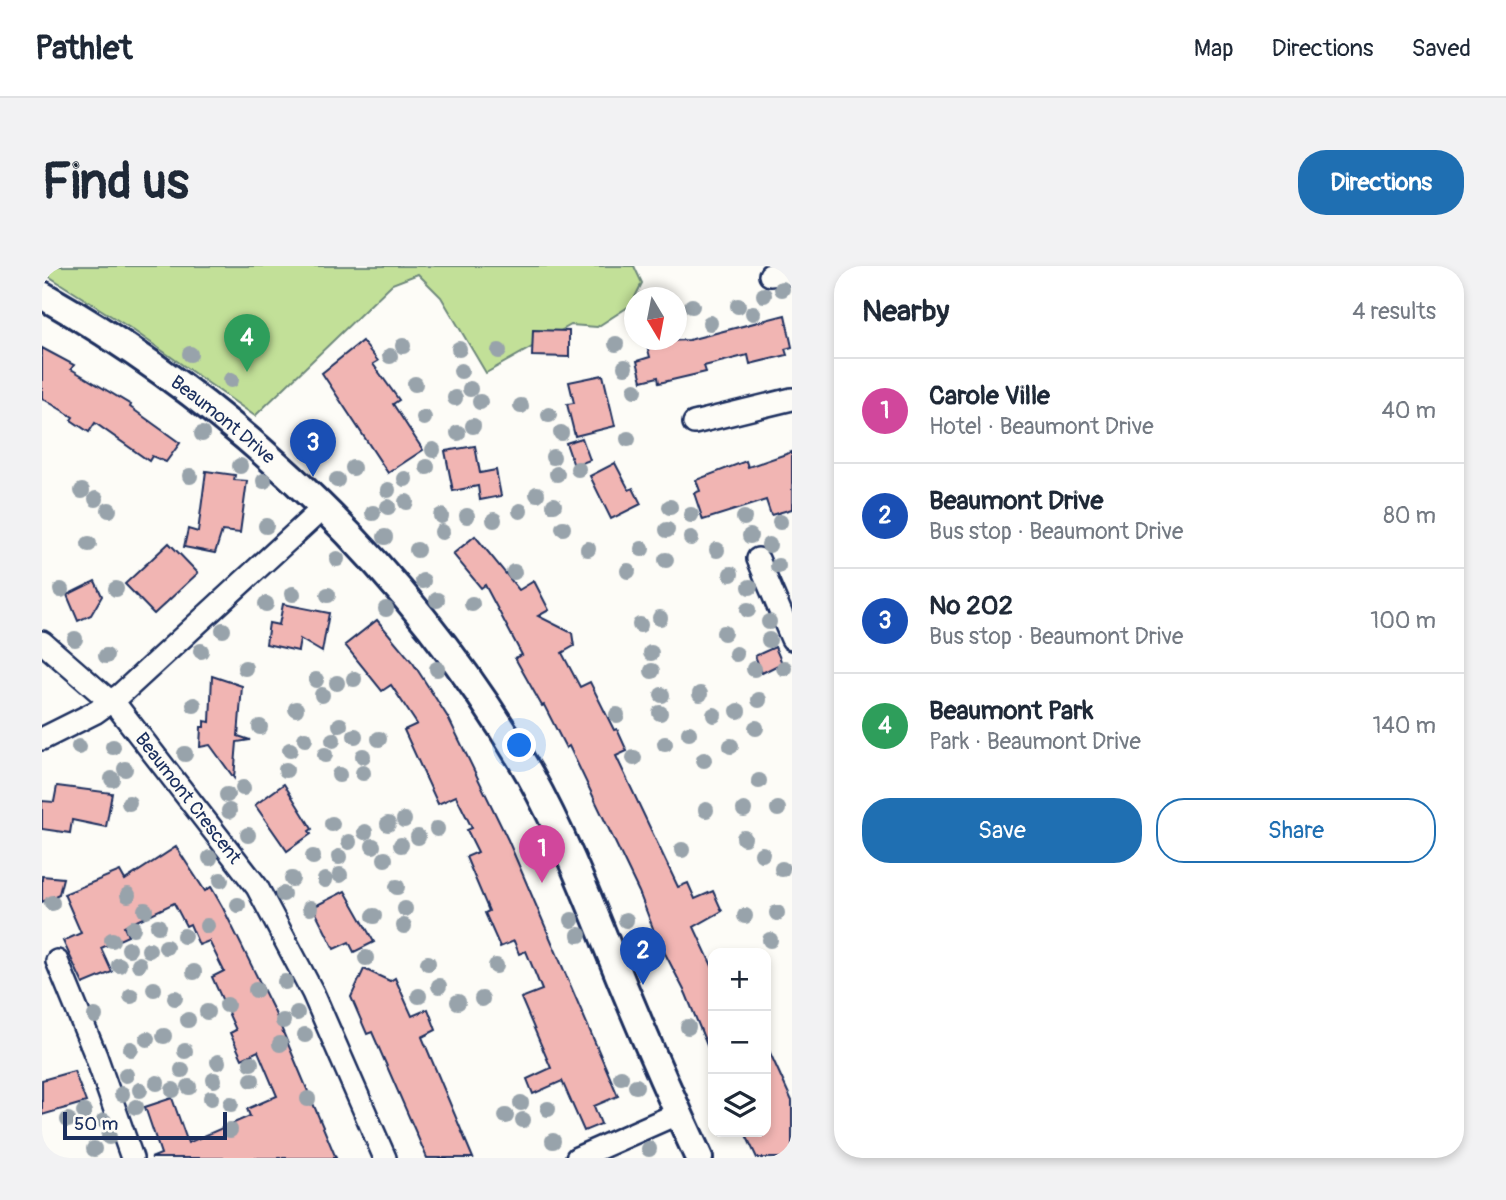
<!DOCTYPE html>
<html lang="en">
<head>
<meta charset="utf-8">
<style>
	:root { --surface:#fff; --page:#f2f2f3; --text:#1f2937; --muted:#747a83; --line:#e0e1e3; --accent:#1f6fb2 }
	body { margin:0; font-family:Pangolin,sans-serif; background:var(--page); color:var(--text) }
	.controls { position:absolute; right:21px; bottom:21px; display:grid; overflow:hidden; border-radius:14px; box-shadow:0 4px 10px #0003 }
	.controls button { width:63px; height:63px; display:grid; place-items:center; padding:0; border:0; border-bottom:2px solid var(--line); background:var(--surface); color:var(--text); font:35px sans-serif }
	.compass { position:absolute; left:582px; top:21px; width:63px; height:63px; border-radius:50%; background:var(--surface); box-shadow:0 4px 10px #0003; rotate:170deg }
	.scale { position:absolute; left:21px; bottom:18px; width:164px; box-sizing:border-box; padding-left:7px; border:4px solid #1b2f5e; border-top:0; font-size:19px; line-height:24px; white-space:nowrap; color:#1b2f5e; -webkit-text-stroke:5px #fdfcf7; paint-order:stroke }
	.you { position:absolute; left:478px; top:480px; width:24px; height:24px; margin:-18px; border:5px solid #fff; border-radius:50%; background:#1a73e8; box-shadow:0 0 0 10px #1a73e833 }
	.badge { display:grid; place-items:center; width:46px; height:46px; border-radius:50%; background:var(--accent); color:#fff; font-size:23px; font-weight:700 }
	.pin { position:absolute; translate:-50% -58px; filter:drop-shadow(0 2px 4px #0008) }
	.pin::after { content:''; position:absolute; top:37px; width:24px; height:21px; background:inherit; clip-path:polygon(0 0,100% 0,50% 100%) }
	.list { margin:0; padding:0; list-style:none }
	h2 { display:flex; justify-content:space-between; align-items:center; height:91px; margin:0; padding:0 28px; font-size:30px }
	h2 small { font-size:23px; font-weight:400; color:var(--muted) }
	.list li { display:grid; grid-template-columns:46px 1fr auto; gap:21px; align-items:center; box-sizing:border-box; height:105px; padding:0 28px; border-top:2px solid var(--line) }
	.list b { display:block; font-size:26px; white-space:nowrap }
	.list p { margin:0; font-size:23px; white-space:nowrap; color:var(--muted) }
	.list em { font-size:23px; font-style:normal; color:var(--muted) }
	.actions { display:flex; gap:14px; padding:21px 28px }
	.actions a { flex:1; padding:16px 0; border:2px solid var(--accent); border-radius:28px; text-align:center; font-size:24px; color:var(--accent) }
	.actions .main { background:var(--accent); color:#fff }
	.icon { flex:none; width:38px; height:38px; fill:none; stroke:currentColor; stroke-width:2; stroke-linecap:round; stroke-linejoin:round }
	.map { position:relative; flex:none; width:750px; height:892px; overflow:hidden; border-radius:28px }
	header { display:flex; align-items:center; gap:42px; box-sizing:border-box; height:98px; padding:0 35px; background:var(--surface); border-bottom:2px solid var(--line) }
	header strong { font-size:33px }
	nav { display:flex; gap:38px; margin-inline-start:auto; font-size:24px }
	.intro { display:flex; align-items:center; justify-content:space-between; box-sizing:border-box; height:168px; padding:0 42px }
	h1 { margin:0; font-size:49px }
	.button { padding:18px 32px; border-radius:28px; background:var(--accent); color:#fff; font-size:24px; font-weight:700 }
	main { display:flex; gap:42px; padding:0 42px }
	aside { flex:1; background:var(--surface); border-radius:28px; box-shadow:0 4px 10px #0003 }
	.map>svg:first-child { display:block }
	.green { fill:#c2e098; stroke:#6e887b; stroke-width:2 }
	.building { fill:#f1b5b3; stroke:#1b2f5e; stroke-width:2 }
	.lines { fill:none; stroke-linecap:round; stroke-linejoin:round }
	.minor-casing { stroke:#1b2f5e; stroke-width:26 }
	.tertiary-casing { stroke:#1b2f5e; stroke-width:32 }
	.minor { stroke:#fdfcf7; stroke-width:21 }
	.tertiary { stroke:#fdfcf7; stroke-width:26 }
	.tree { fill:#98a3ab }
	.labels { text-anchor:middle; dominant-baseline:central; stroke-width:6; stroke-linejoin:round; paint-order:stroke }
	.street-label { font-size:19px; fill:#1b2f5e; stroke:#fdfcf7 }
</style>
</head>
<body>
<header>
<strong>Pathlet</strong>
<nav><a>Map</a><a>Directions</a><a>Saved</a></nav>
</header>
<div class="intro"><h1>Find us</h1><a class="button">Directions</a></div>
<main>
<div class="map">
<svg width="750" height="892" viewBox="0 0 750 892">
	<rect width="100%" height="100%" fill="#fdfcf7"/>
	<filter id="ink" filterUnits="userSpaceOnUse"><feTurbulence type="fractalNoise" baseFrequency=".0143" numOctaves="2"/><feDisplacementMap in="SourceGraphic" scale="14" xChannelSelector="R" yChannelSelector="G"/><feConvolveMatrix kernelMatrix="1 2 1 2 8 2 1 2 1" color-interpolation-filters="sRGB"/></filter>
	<g filter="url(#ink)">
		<polygon class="green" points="0,0 592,0 600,17 589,39 555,61 529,59 444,107 399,31 376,8 350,18 213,150 88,62 0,6"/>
		<g class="building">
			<polygon points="743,49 750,81 743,83 745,89 708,98 706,89 662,100 664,106 617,117 616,111 600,115 595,95 608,91 604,76 647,74"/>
			<polygon points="491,64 527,65 527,91 490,90"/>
			<polygon points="320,75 336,95 331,98 357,134 351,138 381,184 346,207 280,107"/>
			<polygon points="0,82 32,99 29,103 89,139 88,141 138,177 124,196 110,190 107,195 53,157 47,166 29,154 31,151 0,132"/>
			<polygon points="561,109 573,160 533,170 525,138 532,137 527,116"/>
			<polygon points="540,172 548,194 532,200 524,177"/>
			<polygon points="433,180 438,207 454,204 459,230 438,234 436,220 411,225 403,185"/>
			<polygon points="750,186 750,243 729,249 724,234 661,254 652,227 658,225 654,214 704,195 706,201"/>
			<polygon points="573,197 587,224 591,222 599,238 569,253 548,210"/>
			<polygon points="164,205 193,209 192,214 205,215 198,267 180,265 173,287 142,281 146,263 156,266"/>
			<polygon points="433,270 477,324 492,315 507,344 496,350 530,367 532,380 520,387 538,421 548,416 572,464 575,463 585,485 574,490 636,621 646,617 653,633 671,625 680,645 652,661 671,702 671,794 644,728 614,670 597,626 527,480 524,482 502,439 500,440 473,392 480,389 443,319 439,322 411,288"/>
			<polygon points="127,277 156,307 112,348 83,318"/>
			<polygon points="53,315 60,330 49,349 36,355 25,329"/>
			<polygon points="241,338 287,347 280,386 258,373 256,385 224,378 227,357 237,359"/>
			<polygon points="335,354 371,397 407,453 466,574 576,830 552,840 559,858 542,865 520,815 491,828 485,813 509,802 479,732 500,724 484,685 477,688 472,675 458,681 443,647 447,645 424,591 436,586 425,564 430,562 414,530 396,538 362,464 375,458 349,419 340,425 303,379"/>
			<polygon points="733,381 740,397 720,407 713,390"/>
			<polygon points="170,410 200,420 196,470 208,474 195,476 192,512 168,479 158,481 159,461 162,461 162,455 168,456"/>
			<polygon points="242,518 270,563 267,565 269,568 245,585 213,539"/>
			<polygon points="15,520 70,527 64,561 30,554 28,567 0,563 0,535 12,536"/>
			<polygon points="134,581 163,625 169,621 181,642 233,747 294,892 109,892 119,888 103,841 130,832 146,877 208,850 205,843 235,830 216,785 200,793 188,767 194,764 170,711 182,705 167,675 157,679 148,658 144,660 132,637 82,661 86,670 59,682 70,706 41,718 21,675 39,667 22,628 78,605 83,614"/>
			<polygon points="0,610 21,612 17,628 0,636"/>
			<polygon points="303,625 332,676 312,686 307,676 292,683 271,641"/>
			<polygon points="322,703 348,715 353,712 370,750 386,743 394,764 380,771 431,892 385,892 330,766 325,768 309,731"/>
			<polygon points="724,778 750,835 750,892 715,892 704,869 724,866"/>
			<polygon points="32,805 44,836 0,849 0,814"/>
		</g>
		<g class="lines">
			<defs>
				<g id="minor">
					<polyline points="728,9 750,7"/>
					<polyline points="652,157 750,133"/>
					<polyline points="716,293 750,373"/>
					<path id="s1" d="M0,376L77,443L215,621L271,727L343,892"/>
					<polyline points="0,473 54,446 79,428 281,242"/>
					<polyline points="15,695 54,790 90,892"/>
					<polyline points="535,892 637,847"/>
				</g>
				<g id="tertiary">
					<path id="s2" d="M0,29C200,143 373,309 488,509C518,563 543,624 566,682C594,752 625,823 657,892"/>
				</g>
			</defs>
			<use href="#minor" class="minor-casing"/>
			<use href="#tertiary" class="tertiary-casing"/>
			<use href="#minor" class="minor"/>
			<use href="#tertiary" class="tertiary"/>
		</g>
		<g class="tree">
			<circle cx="740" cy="23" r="8"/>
			<circle cx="722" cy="29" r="8"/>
			<circle cx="650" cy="40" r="8"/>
			<circle cx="696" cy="40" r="8"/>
			<circle cx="711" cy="47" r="8"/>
			<circle cx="668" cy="57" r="8"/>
			<circle cx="574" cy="78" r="8"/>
			<circle cx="361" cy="80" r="8"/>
			<circle cx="417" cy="83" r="8"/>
			<circle cx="457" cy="85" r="8"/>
			<circle cx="148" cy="88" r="8"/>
			<circle cx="348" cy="90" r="8"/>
			<circle cx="583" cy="101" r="8"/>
			<circle cx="419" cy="105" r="8"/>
			<circle cx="189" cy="114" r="8"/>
			<circle cx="373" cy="118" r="8"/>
			<circle cx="428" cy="123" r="8"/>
			<circle cx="593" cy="124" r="8"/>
			<circle cx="413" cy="132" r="8"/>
			<circle cx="438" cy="136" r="8"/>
			<circle cx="479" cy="140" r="8"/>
			<circle cx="507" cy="149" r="8"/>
			<circle cx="382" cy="152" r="8"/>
			<circle cx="431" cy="160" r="8"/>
			<circle cx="416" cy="167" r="8"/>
			<circle cx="519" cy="167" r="8"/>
			<circle cx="160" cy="168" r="8"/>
			<circle cx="586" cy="173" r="8"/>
			<circle cx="391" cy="184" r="8"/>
			<circle cx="511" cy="191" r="8"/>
			<circle cx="198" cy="200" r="8"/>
			<circle cx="385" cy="201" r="8"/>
			<circle cx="311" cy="202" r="8"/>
			<circle cx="536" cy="203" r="8"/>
			<circle cx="515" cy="208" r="8"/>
			<circle cx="148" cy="210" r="8"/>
			<circle cx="363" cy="213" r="8"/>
			<circle cx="295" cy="214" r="8"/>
			<circle cx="222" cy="215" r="8"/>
			<circle cx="346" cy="224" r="8"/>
			<circle cx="40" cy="225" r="8"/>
			<circle cx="495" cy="228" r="8"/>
			<circle cx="54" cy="233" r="8"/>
			<circle cx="364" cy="236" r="8"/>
			<circle cx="512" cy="239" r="8"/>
			<circle cx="346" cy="241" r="8"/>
			<circle cx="628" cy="241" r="8"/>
			<circle cx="67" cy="244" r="8"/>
			<circle cx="478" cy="245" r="8"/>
			<circle cx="331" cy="247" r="8"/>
			<circle cx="649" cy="249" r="8"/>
			<circle cx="399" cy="250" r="8"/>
			<circle cx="425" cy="250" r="8"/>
			<circle cx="702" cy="252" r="8"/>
			<circle cx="452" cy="254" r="8"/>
			<circle cx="738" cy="256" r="8"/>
			<circle cx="224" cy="260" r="8"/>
			<circle cx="521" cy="262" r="8"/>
			<circle cx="625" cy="264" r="8"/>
			<circle cx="400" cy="266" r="8"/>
			<circle cx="708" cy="270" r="8"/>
			<circle cx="343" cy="271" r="8"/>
			<circle cx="649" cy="272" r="8"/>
			<circle cx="47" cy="278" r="8"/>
			<circle cx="727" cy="279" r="8"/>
			<circle cx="546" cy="283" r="8"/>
			<circle cx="600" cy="283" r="8"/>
			<circle cx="375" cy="284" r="8"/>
			<circle cx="675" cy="284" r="8"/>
			<circle cx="295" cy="293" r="8"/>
			<circle cx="624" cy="294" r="8"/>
			<circle cx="736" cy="300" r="8"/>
			<circle cx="586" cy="305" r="8"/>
			<circle cx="472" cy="306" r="8"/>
			<circle cx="689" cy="308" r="8"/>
			<circle cx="381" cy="315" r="8"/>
			<circle cx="708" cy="321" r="8"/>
			<circle cx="74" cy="323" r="8"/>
			<circle cx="19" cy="324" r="8"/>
			<circle cx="251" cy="328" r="8"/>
			<circle cx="286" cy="329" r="8"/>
			<circle cx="395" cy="334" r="8"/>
			<circle cx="224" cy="338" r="8"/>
			<circle cx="430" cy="338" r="8"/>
			<circle cx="344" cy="343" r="8"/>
			<circle cx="706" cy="344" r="8"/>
			<circle cx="618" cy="352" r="8"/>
			<circle cx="727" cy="356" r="8"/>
			<circle cx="598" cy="359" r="8"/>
			<circle cx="181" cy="364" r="8"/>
			<circle cx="682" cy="367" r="8"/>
			<circle cx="33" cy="373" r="8"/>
			<circle cx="727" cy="374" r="8"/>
			<circle cx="159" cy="385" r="8"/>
			<circle cx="609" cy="387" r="8"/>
			<circle cx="694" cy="388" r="8"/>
			<circle cx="64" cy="390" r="8"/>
			<circle cx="203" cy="402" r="8"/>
			<circle cx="742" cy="402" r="8"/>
			<circle cx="395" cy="403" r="8"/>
			<circle cx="712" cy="403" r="8"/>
			<circle cx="610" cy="405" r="8"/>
			<circle cx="312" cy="413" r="8"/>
			<circle cx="274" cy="414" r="8"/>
			<circle cx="295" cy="417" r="8"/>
			<circle cx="658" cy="428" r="8"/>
			<circle cx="280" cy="429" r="8"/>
			<circle cx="620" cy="429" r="8"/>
			<circle cx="717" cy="434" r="8"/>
			<circle cx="152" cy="439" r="8"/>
			<circle cx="254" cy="443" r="8"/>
			<circle cx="696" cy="445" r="8"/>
			<circle cx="618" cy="447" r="8"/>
			<circle cx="575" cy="449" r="8"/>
			<circle cx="672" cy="449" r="8"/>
			<circle cx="298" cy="459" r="8"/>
			<circle cx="218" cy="461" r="8"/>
			<circle cx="714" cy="462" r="8"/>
			<circle cx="647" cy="467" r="8"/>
			<circle cx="313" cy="470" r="8"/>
			<circle cx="263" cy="473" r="8"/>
			<circle cx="337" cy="473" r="8"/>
			<circle cx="291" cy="474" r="8"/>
			<circle cx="623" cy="478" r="8"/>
			<circle cx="689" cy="480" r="8"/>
			<circle cx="37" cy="481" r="8"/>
			<circle cx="71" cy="481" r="8"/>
			<circle cx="248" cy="484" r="8"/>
			<circle cx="143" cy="488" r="8"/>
			<circle cx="283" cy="489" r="8"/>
			<circle cx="321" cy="490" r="8"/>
			<circle cx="592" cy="492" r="8"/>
			<circle cx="662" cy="494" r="8"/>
			<circle cx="83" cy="503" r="8"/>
			<circle cx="244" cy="504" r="8"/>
			<circle cx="321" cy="507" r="8"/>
			<circle cx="297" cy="509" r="8"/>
			<circle cx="70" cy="513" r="8"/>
			<circle cx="717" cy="515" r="8"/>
			<circle cx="201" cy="522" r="8"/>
			<circle cx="185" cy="529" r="8"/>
			<circle cx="87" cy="537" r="8"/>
			<circle cx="736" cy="543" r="8"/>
			<circle cx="664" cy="544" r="8"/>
			<circle cx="702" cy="544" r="8"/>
			<circle cx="187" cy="545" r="8"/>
			<circle cx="362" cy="554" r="8"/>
			<circle cx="290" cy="558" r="8"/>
			<circle cx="346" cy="558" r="8"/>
			<circle cx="395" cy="563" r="8"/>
			<circle cx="323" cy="566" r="8"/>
			<circle cx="206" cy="569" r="8"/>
			<circle cx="376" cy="571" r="8"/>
			<circle cx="702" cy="572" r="8"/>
			<circle cx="307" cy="576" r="8"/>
			<circle cx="359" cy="579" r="8"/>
			<circle cx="331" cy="580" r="8"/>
			<circle cx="640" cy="584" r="8"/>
			<circle cx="720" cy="588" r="8"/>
			<circle cx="271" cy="591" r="8"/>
			<circle cx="297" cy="591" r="8"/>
			<circle cx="168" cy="592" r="8"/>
			<circle cx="343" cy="593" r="8"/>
			<circle cx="740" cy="603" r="8"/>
			<circle cx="298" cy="609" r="8"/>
			<circle cx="250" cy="613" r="8"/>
			<circle cx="179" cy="614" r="8"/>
			<circle cx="283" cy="614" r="8"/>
			<circle cx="355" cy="621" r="8"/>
			<circle cx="241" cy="628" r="8"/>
			<circle cx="86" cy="629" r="8"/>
			<circle cx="10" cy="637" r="8"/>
			<circle cx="196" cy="639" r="8"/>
			<circle cx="268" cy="642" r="8"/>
			<circle cx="363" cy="643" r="8"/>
			<circle cx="103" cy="644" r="8"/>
			<circle cx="735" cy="647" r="8"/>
			<circle cx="332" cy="650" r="8"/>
			<circle cx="703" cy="650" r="8"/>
			<circle cx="530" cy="654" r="8"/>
			<circle cx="584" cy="654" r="8"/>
			<circle cx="116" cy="660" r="8"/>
			<circle cx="165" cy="660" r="8"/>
			<circle cx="362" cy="660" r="8"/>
			<circle cx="91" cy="662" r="8"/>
			<circle cx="537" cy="669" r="8"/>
			<circle cx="142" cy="670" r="8"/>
			<circle cx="70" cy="674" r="8"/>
			<circle cx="728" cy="674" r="8"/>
			<circle cx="124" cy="681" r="8"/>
			<circle cx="87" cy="683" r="8"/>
			<circle cx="107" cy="684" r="8"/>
			<circle cx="324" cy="692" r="8"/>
			<circle cx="386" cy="697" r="8"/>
			<circle cx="97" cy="698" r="8"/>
			<circle cx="77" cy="699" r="8"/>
			<circle cx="454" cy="700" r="8"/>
			<circle cx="152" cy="706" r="8"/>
			<circle cx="243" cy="716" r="8"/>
			<circle cx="397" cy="720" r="8"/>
			<circle cx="112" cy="723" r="8"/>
			<circle cx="214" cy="724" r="8"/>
			<circle cx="89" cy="730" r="8"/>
			<circle cx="377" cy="730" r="8"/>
			<circle cx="133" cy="732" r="8"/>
			<circle cx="440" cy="733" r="8"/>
			<circle cx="416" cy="736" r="8"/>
			<circle cx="185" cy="739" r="8"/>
			<circle cx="165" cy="746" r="8"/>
			<circle cx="255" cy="747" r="8"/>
			<circle cx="53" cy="750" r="8"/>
			<circle cx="146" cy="754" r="8"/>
			<circle cx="241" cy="755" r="8"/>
			<circle cx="646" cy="761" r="8"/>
			<circle cx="263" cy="769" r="8"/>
			<circle cx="122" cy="770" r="8"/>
			<circle cx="105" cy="773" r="8"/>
			<circle cx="238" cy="778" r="8"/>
			<circle cx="89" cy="783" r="8"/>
			<circle cx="143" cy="785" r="8"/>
			<circle cx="176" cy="796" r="8"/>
			<circle cx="209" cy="797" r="8"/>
			<circle cx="140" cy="804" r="8"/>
			<circle cx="84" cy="809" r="8"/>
			<circle cx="579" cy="811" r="8"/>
			<circle cx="172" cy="814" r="8"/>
			<circle cx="210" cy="814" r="8"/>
			<circle cx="115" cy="817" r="8"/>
			<circle cx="594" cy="820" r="8"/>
			<circle cx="147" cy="821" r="8"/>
			<circle cx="98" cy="824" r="8"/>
			<circle cx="131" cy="824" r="8"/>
			<circle cx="80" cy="828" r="8"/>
			<circle cx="169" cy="832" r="8"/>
			<circle cx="266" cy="833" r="8"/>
			<circle cx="479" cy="837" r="8"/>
			<circle cx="189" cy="838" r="8"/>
			<circle cx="94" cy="841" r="8"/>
			<circle cx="506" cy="843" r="8"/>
			<circle cx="42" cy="846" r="8"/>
			<circle cx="464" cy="850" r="8"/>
			<circle cx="26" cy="854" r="8"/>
			<circle cx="481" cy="854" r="8"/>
			<circle cx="62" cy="855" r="8"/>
			<circle cx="188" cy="864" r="8"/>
			<circle cx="67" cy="871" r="8"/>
			<circle cx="511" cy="875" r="8"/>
			<circle cx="52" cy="883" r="8"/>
			<circle cx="607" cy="883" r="8"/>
		</g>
	</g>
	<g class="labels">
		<g class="street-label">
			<text stroke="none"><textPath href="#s2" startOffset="220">Beaumont Drive</textPath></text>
			<text stroke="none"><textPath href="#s1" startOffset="215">Beaumont Crescent</textPath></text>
		</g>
	</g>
</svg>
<div class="controls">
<button>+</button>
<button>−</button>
<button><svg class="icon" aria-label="layers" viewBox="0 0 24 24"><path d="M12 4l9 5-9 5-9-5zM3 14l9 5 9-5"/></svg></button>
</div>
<svg class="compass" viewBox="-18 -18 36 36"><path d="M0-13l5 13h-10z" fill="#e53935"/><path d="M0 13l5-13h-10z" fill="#747a83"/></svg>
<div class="scale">50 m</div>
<div class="you"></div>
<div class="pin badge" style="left:500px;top:617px;background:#d1479c">1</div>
<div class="pin badge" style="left:601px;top:719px;background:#1a4fb4">2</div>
<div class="pin badge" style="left:271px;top:211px;background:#1a4fb4">3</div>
<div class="pin badge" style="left:205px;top:106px;background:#2e9e5b">4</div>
</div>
<aside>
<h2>Nearby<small>4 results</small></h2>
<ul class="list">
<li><span class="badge" style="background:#d1479c">1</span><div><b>Carole Ville</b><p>Hotel · Beaumont Drive</p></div><em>40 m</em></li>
<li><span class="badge" style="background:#1a4fb4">2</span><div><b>Beaumont Drive</b><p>Bus stop · Beaumont Drive</p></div><em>80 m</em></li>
<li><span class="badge" style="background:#1a4fb4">3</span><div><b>No 202</b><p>Bus stop · Beaumont Drive</p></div><em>100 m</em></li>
<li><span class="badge" style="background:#2e9e5b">4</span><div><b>Beaumont Park</b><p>Park · Beaumont Drive</p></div><em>140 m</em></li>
</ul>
<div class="actions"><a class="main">Save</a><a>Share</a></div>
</aside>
</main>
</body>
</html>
